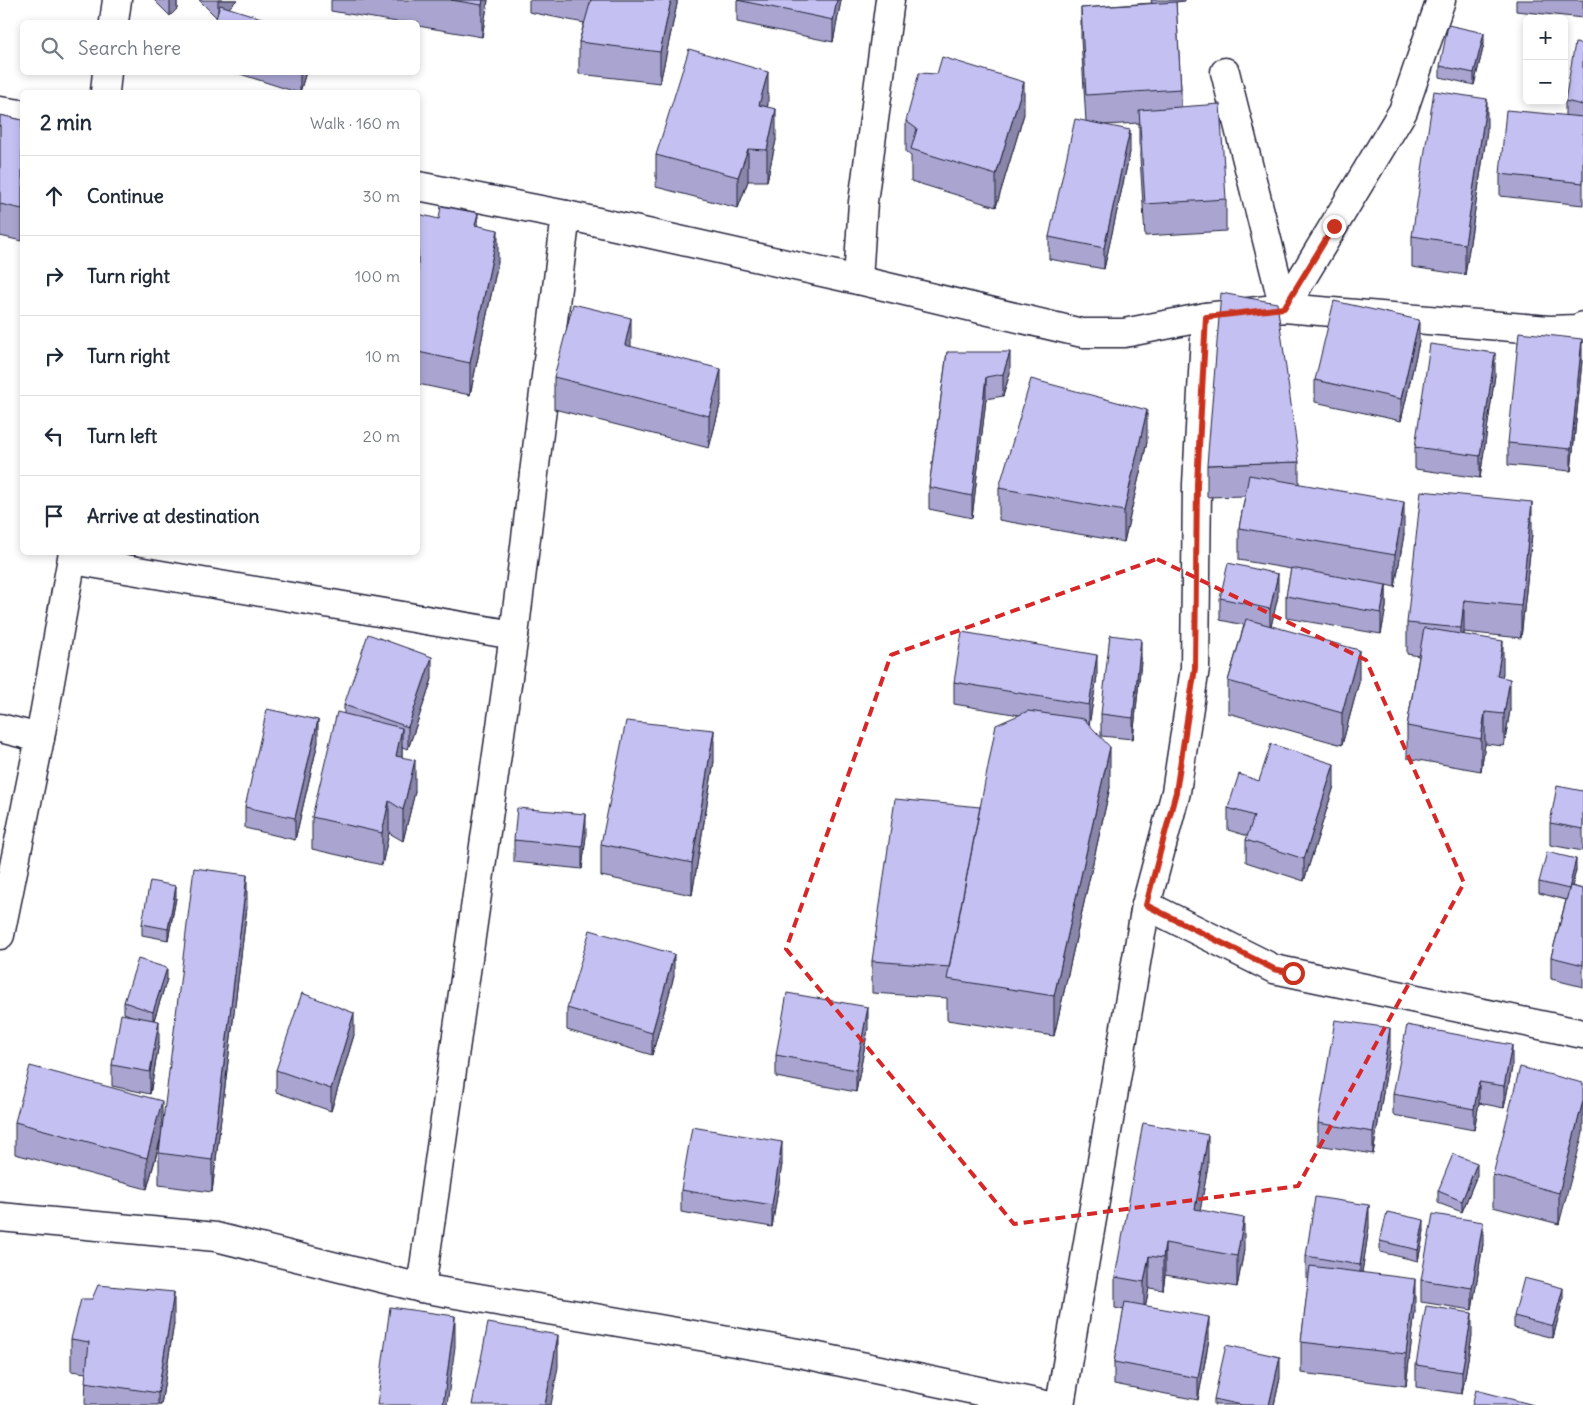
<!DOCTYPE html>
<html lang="en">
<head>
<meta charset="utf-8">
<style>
	:root { --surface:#fff; --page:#f2f2f3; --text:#1f2937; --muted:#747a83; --line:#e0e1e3 }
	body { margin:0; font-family:Delius,sans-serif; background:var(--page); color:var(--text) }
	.controls { position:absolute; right:15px; top:15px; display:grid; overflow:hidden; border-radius:8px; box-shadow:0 2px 8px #0003 }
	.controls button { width:45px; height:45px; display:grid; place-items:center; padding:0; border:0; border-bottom:1px solid var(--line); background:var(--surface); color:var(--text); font:25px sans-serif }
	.stop { position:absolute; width:15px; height:15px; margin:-11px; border:4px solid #c8321e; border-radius:50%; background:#fff }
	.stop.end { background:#c8321e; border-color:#fff; box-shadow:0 1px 5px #0008 }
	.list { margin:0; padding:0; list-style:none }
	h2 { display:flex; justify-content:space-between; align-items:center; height:65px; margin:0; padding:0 20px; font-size:21px }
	h2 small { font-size:16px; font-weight:400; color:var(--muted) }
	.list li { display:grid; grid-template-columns:32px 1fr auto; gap:15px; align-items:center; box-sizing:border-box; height:80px; padding:0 20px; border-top:1px solid var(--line) }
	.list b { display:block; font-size:19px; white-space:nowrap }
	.list em { font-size:16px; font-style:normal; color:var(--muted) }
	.icon { flex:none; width:28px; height:28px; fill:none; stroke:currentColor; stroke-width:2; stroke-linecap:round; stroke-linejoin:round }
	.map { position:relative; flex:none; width:1583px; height:1405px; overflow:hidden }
	.search { position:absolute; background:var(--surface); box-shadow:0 2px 8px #0003; left:20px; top:20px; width:400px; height:55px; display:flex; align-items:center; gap:12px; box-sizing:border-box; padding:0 18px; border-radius:8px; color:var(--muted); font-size:19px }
	.panel { position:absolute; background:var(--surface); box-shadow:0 2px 8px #0003; left:20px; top:90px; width:400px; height:465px; border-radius:8px }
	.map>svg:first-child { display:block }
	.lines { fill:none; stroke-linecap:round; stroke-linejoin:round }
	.minor-casing { stroke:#22223b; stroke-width:31 }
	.minor { stroke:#fff; stroke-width:28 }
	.wall { fill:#a9a5d0; stroke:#22223b }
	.shaded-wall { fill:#8986a9; stroke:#22223b }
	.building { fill:#c4c0f2; stroke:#22223b }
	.route { stroke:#c8321e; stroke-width:6 }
	.marked { fill:none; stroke:#d62828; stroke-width:4; stroke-dasharray:10 6; stroke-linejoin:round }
</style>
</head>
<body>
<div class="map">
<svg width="1583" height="1405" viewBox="0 0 1583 1405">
	<rect width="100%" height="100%" fill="#fff"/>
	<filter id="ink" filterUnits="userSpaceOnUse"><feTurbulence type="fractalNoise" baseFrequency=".02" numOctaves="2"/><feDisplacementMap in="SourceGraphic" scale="10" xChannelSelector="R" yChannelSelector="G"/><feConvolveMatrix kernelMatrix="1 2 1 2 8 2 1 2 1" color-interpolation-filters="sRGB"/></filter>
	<g filter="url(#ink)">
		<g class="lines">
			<defs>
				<g id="minor">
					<polyline points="890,0 863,202 858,280 1082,333 1124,333 1206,317"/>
					<polyline points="114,22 117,0"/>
					<polyline points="1225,72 1284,308"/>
					<polyline points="105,92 107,72"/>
					<polyline points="0,111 22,114"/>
					<polyline points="418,186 566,215 858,280"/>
					<polyline points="1284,308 1403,111 1441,0"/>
					<polyline points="1583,326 1577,329 1549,330 1284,308 1206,317 1197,484 1195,668 1176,792 1146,905 1274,969 1583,1034"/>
					<polyline points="73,560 514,635"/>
					<polyline points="0,728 40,738"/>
					<polyline points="0,935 40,738 73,552"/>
					<polyline points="0,1217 216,1237 421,1288 514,635 566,215"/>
					<polyline points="421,1288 804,1354 1045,1405"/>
					<polyline points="1060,1405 1146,905"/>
				</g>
			</defs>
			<use href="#minor" class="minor-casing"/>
			<use href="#minor" class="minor"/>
		</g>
		<g class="wall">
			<polygon points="154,0 177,0 177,9 170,16"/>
			<polygon points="199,0 237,0 216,17"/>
			<polygon points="331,0 488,0 482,37 418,26 418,22 397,22 331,11"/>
			<polygon points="529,0 677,0 677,4 660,83 579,74 579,42 584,23 529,12"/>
			<polygon points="737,0 841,0 833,42 737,22"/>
			<polygon points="1151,0 1185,0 1185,1 1176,2 1181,89 1181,107 1226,199 1226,231 1145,236 1139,142 1139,123 1104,125 1130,152 1104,269 1049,259 1049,237 1086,122 1081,39 1081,8 1152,3"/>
			<polygon points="1516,0 1583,0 1583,18 1516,11"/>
			<polygon points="1484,44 1474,85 1440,77 1440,66"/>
			<polygon points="1583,44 1583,205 1500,196 1500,174 1565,116 1565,101"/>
			<polygon points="234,72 306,72 300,92 296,92"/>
			<polygon points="768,104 767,107 776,140 767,181 748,181 738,208 656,187 656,155"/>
			<polygon points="1024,114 996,207 911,181 911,156 906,152 906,121"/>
			<polygon points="0,115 22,120 22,241 0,236"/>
			<polygon points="1487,131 1465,275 1412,267 1412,236"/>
			<polygon points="418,219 439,219 478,226 498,262 470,395 418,384"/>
			<polygon points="1419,342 1401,421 1315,402 1315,380"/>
			<polygon points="631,347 721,401 709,448 554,409 554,377"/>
			<polygon points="947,352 1010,373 1003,396 986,399 972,518 929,509 929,487"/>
			<polygon points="1582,361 1571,471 1508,465 1508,443"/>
			<polygon points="1495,375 1480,478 1415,469 1415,447"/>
			<polygon points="1147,442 1124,542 999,520 999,488"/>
			<polygon points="1299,462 1299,484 1404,534 1395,587 1386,585 1386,607 1381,634 1286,618 1286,596 1291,569 1239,560 1239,528 1245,496 1207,497 1207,465"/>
			<polygon points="1532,534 1521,638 1464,632 1464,635 1503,673 1502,677 1510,710 1504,746 1485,744 1481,771 1407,758 1407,726 1419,656 1407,654 1407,623"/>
			<polygon points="1278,596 1271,626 1359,682 1342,745 1228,713 1228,681 1244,625 1220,620 1220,598"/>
			<polygon points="1141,661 1133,739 1101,736 1101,714"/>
			<polygon points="1097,676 1089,725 1110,787 1054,1036 947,1020 947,998 872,993 872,961 980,807 1019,715 954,704 954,682"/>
			<polygon points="432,679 408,749 402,747 402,757 415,792 403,841 389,833 382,865 312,849 312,817 344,714 344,705"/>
			<polygon points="318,742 295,840 245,828 245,807"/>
			<polygon points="714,761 692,895 601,876 601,844"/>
			<polygon points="1334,786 1304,881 1246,862 1246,840 1248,836 1228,830 1228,808"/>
			<polygon points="1583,791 1583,851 1550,845 1550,823"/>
			<polygon points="586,836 582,869 514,862 514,840"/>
			<polygon points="1576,870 1572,886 1583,889 1583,987 1551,979 1551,957 1566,900 1539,893 1539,882"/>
			<polygon points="176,898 168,940 142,935 142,924"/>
			<polygon points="247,907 212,1192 159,1185 159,1153 161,1139 147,1189 15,1154 15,1122 162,1126"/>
			<polygon points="674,976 652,1055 567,1030 567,1008"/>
			<polygon points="167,979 154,1020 159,1043 150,1094 112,1086 112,1065 134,1017 124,1013 124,1002"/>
			<polygon points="868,1029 856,1092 776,1077 776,1055"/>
			<polygon points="354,1035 331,1111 276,1092 276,1070"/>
			<polygon points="1390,1050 1373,1154 1318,1145 1318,1123"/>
			<polygon points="1512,1067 1504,1108 1479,1103 1474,1130 1393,1115 1393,1094"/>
			<polygon points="1583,1083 1559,1224 1493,1207 1493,1175"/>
			<polygon points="782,1164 772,1227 681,1212 681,1190"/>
			<polygon points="1208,1166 1200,1210 1244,1250 1237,1287 1165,1275 1163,1290 1149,1288 1145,1306 1209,1339 1198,1400 1114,1384 1114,1362 1124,1310 1115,1308 1115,1277"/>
			<polygon points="1477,1175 1462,1212 1438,1203 1438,1191"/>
			<polygon points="1369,1227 1362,1272 1415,1311 1406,1386 1301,1373 1301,1342 1309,1278 1306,1278 1306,1256"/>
			<polygon points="1424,1231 1418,1261 1380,1252 1380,1241"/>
			<polygon points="1483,1244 1472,1310 1421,1302 1421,1280"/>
			<polygon points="1563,1299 1553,1338 1514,1328 1514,1316"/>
			<polygon points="174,1323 161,1405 85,1405 86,1373 71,1371 71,1339"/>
			<polygon points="1472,1335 1462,1394 1416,1387 1416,1365"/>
			<polygon points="1280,1378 1274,1405 1214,1405 1214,1399"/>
		</g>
		<g class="shaded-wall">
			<polygon points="170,0 177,0 177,9 170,16"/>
			<polygon points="218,0 237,0 218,19"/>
			<polygon points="483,0 488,0 482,37 482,5"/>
			<polygon points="671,0 677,0 677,4 660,83 660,52"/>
			<polygon points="837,0 841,0 841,1 833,42 833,20"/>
			<polygon points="1484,33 1484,44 1474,85 1474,73"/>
			<polygon points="300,72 306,72 300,92"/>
			<polygon points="768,72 768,104 759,137 759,105"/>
			<polygon points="1024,82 1024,114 996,207 996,175"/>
			<polygon points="1487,99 1487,131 1465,275 1465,244"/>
			<polygon points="776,109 776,140 767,181 767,150"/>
			<polygon points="1130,130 1130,152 1104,269 1104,248"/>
			<polygon points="748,149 748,181 738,208 738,177"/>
			<polygon points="478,213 478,245 475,225"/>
			<polygon points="498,230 498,262 470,395 470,363"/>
			<polygon points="631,318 631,350 625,345"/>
			<polygon points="1419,320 1419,342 1401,421 1401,399"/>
			<polygon points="1582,339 1582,361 1571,471 1571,449"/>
			<polygon points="1010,352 1010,373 1003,396 1003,374"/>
			<polygon points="1495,353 1495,375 1480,478 1480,456"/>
			<polygon points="721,369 721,401 709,448 709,416"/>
			<polygon points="986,377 986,399 972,518 972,496"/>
			<polygon points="1147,410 1147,442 1124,542 1124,511"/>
			<polygon points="1404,502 1404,534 1395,587 1395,555"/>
			<polygon points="1532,502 1532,534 1521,638 1521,606"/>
			<polygon points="1278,574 1278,596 1270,631 1270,609"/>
			<polygon points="1386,585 1386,607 1381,634 1381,613"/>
			<polygon points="1464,600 1464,632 1461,660 1461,628"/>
			<polygon points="1141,639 1141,661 1133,739 1133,718"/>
			<polygon points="1503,641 1503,673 1497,708 1497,676"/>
			<polygon points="1359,650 1359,682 1342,745 1342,713"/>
			<polygon points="1097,655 1097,676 1089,726 1089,705"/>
			<polygon points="432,657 432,679 408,749 408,727"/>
			<polygon points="1510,679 1510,710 1504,746 1504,714"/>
			<polygon points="1485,712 1485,744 1481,771 1481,739"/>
			<polygon points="318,720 318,742 295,840 295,818"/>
			<polygon points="402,728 402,760 396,756"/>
			<polygon points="714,730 714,761 692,895 692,863"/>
			<polygon points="1110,747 1110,787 1054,1036 1054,996"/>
			<polygon points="415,760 415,792 403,841 403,810"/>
			<polygon points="1334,764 1334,786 1304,881 1304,859"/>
			<polygon points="389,801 389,833 382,865 382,833"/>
			<polygon points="586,814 586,836 582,869 582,847"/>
			<polygon points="1576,859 1576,870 1569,900 1569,889"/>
			<polygon points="247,875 247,907 212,1192 212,1160"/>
			<polygon points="176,886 176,898 168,940 168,929"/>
			<polygon points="674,954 674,976 652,1055 652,1033"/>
			<polygon points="167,968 167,979 153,1023 153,1012"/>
			<polygon points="868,1007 868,1029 856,1092 856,1070"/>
			<polygon points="354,1013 354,1035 331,1111 331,1089"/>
			<polygon points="159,1021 159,1043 150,1094 150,1072"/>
			<polygon points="1390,1028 1390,1050 1373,1154 1373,1132"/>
			<polygon points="1512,1045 1512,1067 1504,1108 1504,1086"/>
			<polygon points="1479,1082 1479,1103 1474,1130 1474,1109"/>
			<polygon points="162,1101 162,1133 147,1189 147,1158"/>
			<polygon points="1583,1101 1583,1133 1559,1224 1559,1193"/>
			<polygon points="1208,1135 1208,1166 1195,1241 1195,1209"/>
			<polygon points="782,1142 782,1164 772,1227 772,1205"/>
			<polygon points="1477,1163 1477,1175 1462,1212 1462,1201"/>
			<polygon points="1369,1205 1369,1227 1360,1286 1360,1265"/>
			<polygon points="1244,1218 1244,1250 1237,1287 1237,1256"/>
			<polygon points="1424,1220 1424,1231 1418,1261 1418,1250"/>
			<polygon points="1483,1222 1483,1244 1472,1310 1472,1288"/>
			<polygon points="1165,1243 1165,1275 1163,1290 1163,1258"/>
			<polygon points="1149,1256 1149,1288 1144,1314 1144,1282"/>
			<polygon points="1415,1279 1415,1311 1406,1386 1406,1354"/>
			<polygon points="1563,1288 1563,1299 1553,1338 1553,1326"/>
			<polygon points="174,1292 174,1323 161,1405 158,1405 158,1393"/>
			<polygon points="1472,1313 1472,1335 1462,1394 1462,1372"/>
			<polygon points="455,1316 455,1347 447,1405 443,1405"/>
			<polygon points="1209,1317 1209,1339 1198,1400 1198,1378"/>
			<polygon points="558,1335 558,1367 551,1405 545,1405"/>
			<polygon points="1280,1357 1280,1378 1274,1405 1269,1405"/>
		</g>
		<g class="building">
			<polygon points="451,0 483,0 482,5"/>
			<polygon points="591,0 671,0 660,52 579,42"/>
			<polygon points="737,0 837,0 833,20"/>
			<polygon points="1176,2 1181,89 1086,95 1081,8"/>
			<polygon points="220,5 274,22 215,22"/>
			<polygon points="1448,25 1484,33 1474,73 1440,66"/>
			<polygon points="1575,43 1583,44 1583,105 1565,101"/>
			<polygon points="689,49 768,72 759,105 776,109 767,150 748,149 738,177 656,155"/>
			<polygon points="942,57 1024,82 996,175 911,149 917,129 906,121 919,73 937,74"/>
			<polygon points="1434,91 1487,99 1465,244 1412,236"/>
			<polygon points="1220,104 1226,199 1145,204 1139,110"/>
			<polygon points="1506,110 1583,117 1583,183 1500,174"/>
			<polygon points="0,115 22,120 22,209 0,204"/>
			<polygon points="1075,119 1130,130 1104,248 1049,237"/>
			<polygon points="441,206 478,213 475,225 498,230 470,363 418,352 418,214 439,219"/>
			<polygon points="1221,293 1277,303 1299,462 1207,465"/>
			<polygon points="1334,301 1419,320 1401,399 1315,380"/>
			<polygon points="573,304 631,318 625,345 721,369 709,416 554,377"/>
			<polygon points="1519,332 1582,339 1571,449 1508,443"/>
			<polygon points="1430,344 1495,353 1480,456 1415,447"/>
			<polygon points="947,352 1010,352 1003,374 986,377 972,496 929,487"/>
			<polygon points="1031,379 1147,410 1124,511 999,488"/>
			<polygon points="1249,475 1404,502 1395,555 1239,528"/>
			<polygon points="1421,491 1532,502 1521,606 1464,600 1461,628 1407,623"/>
			<polygon points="1228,563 1278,574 1270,609 1220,598"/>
			<polygon points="1291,568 1386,585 1381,613 1286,596"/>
			<polygon points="1246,619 1359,650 1342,713 1228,681"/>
			<polygon points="1424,628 1503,641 1497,676 1510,679 1504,714 1485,712 1481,739 1407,726"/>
			<polygon points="962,632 1097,655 1089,705 954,682"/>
			<polygon points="368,634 432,657 408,727 344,705"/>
			<polygon points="1110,635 1141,639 1133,718 1101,714"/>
			<polygon points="267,709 318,720 295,818 245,807"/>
			<polygon points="1028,711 1084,719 1110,747 1054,996 947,979 996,725"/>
			<polygon points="337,712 402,728 396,756 415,760 403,810 389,801 382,833 312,817"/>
			<polygon points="626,721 714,730 692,863 601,844"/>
			<polygon points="1271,744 1334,764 1304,859 1246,840 1254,816 1228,808 1239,774 1259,781"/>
			<polygon points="1557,786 1583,791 1583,829 1550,823"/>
			<polygon points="895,799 980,807 949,967 872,961"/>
			<polygon points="517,808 586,814 582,847 514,840"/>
			<polygon points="1547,852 1576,859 1569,889 1539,882"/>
			<polygon points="194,868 247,875 212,1160 159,1153"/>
			<polygon points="150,881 176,886 168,929 142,924"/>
			<polygon points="1570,886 1583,889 1583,965 1551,957"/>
			<polygon points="590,930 674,954 652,1033 567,1008"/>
			<polygon points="138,959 167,968 153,1012 124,1002"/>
			<polygon points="302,993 354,1013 331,1089 276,1070"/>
			<polygon points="787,993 868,1007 856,1070 776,1055"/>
			<polygon points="121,1014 159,1021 150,1072 112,1065"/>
			<polygon points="1335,1020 1390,1028 1373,1132 1318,1123"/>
			<polygon points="1407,1025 1512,1045 1504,1086 1479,1082 1474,1109 1393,1094"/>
			<polygon points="30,1066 162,1101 147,1158 15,1122"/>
			<polygon points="1520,1067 1583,1083 1583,1101 1559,1193 1493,1175"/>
			<polygon points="1143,1123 1208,1135 1195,1209 1244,1218 1237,1256 1165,1243 1163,1258 1149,1256 1144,1282 1115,1277"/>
			<polygon points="692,1127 782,1142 772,1205 681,1190"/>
			<polygon points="1453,1154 1477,1163 1462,1201 1438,1191"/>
			<polygon points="1315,1197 1369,1205 1360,1265 1306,1256"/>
			<polygon points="1387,1212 1424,1220 1418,1250 1380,1241"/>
			<polygon points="1433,1214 1483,1222 1472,1288 1421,1280"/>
			<polygon points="1310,1266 1415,1279 1406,1354 1301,1342"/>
			<polygon points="1524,1278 1563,1288 1553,1326 1514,1316"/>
			<polygon points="98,1285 174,1292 158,1393 85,1382 89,1342 71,1339 81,1299 92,1299"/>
			<polygon points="1125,1302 1209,1317 1198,1378 1114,1362"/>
			<polygon points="1426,1306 1472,1313 1462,1372 1416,1365"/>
			<polygon points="390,1307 455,1316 443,1405 377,1405"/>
			<polygon points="488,1323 558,1335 545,1405 472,1405"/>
			<polygon points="1226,1345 1280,1357 1269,1405 1242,1405 1214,1399"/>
			<polygon points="1476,1390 1534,1405 1472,1405"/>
		</g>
	</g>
	<g class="lines" filter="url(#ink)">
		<polyline class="route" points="1293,973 1274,969 1146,905 1176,792 1195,668 1197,484 1206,317 1284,308 1334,226"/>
	</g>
	<path class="marked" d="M1157,559L1366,660L1464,883L1298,1186L1014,1224L786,949L891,655Z"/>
</svg>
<div class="controls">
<button>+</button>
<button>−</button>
</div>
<div class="stop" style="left:1293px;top:973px"></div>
<div class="stop end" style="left:1334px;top:226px"></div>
<div class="search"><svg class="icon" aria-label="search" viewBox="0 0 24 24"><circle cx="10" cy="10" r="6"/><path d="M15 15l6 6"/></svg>Search here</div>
<section class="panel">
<h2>2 min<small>Walk · 160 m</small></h2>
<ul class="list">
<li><svg class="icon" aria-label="ahead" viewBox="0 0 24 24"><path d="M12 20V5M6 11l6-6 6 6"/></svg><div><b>Continue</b></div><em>30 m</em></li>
<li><svg class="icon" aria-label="right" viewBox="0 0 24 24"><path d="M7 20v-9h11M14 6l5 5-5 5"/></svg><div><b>Turn right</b></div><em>100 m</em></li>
<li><svg class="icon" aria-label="right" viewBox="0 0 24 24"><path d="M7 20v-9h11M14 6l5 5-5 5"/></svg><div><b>Turn right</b></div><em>10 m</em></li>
<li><svg class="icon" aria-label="left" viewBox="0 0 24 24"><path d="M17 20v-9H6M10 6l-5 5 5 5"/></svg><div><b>Turn left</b></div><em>20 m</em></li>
<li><svg class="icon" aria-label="arrive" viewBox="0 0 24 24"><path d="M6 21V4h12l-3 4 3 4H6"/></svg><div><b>Arrive at destination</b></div></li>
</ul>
</section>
</div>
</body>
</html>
